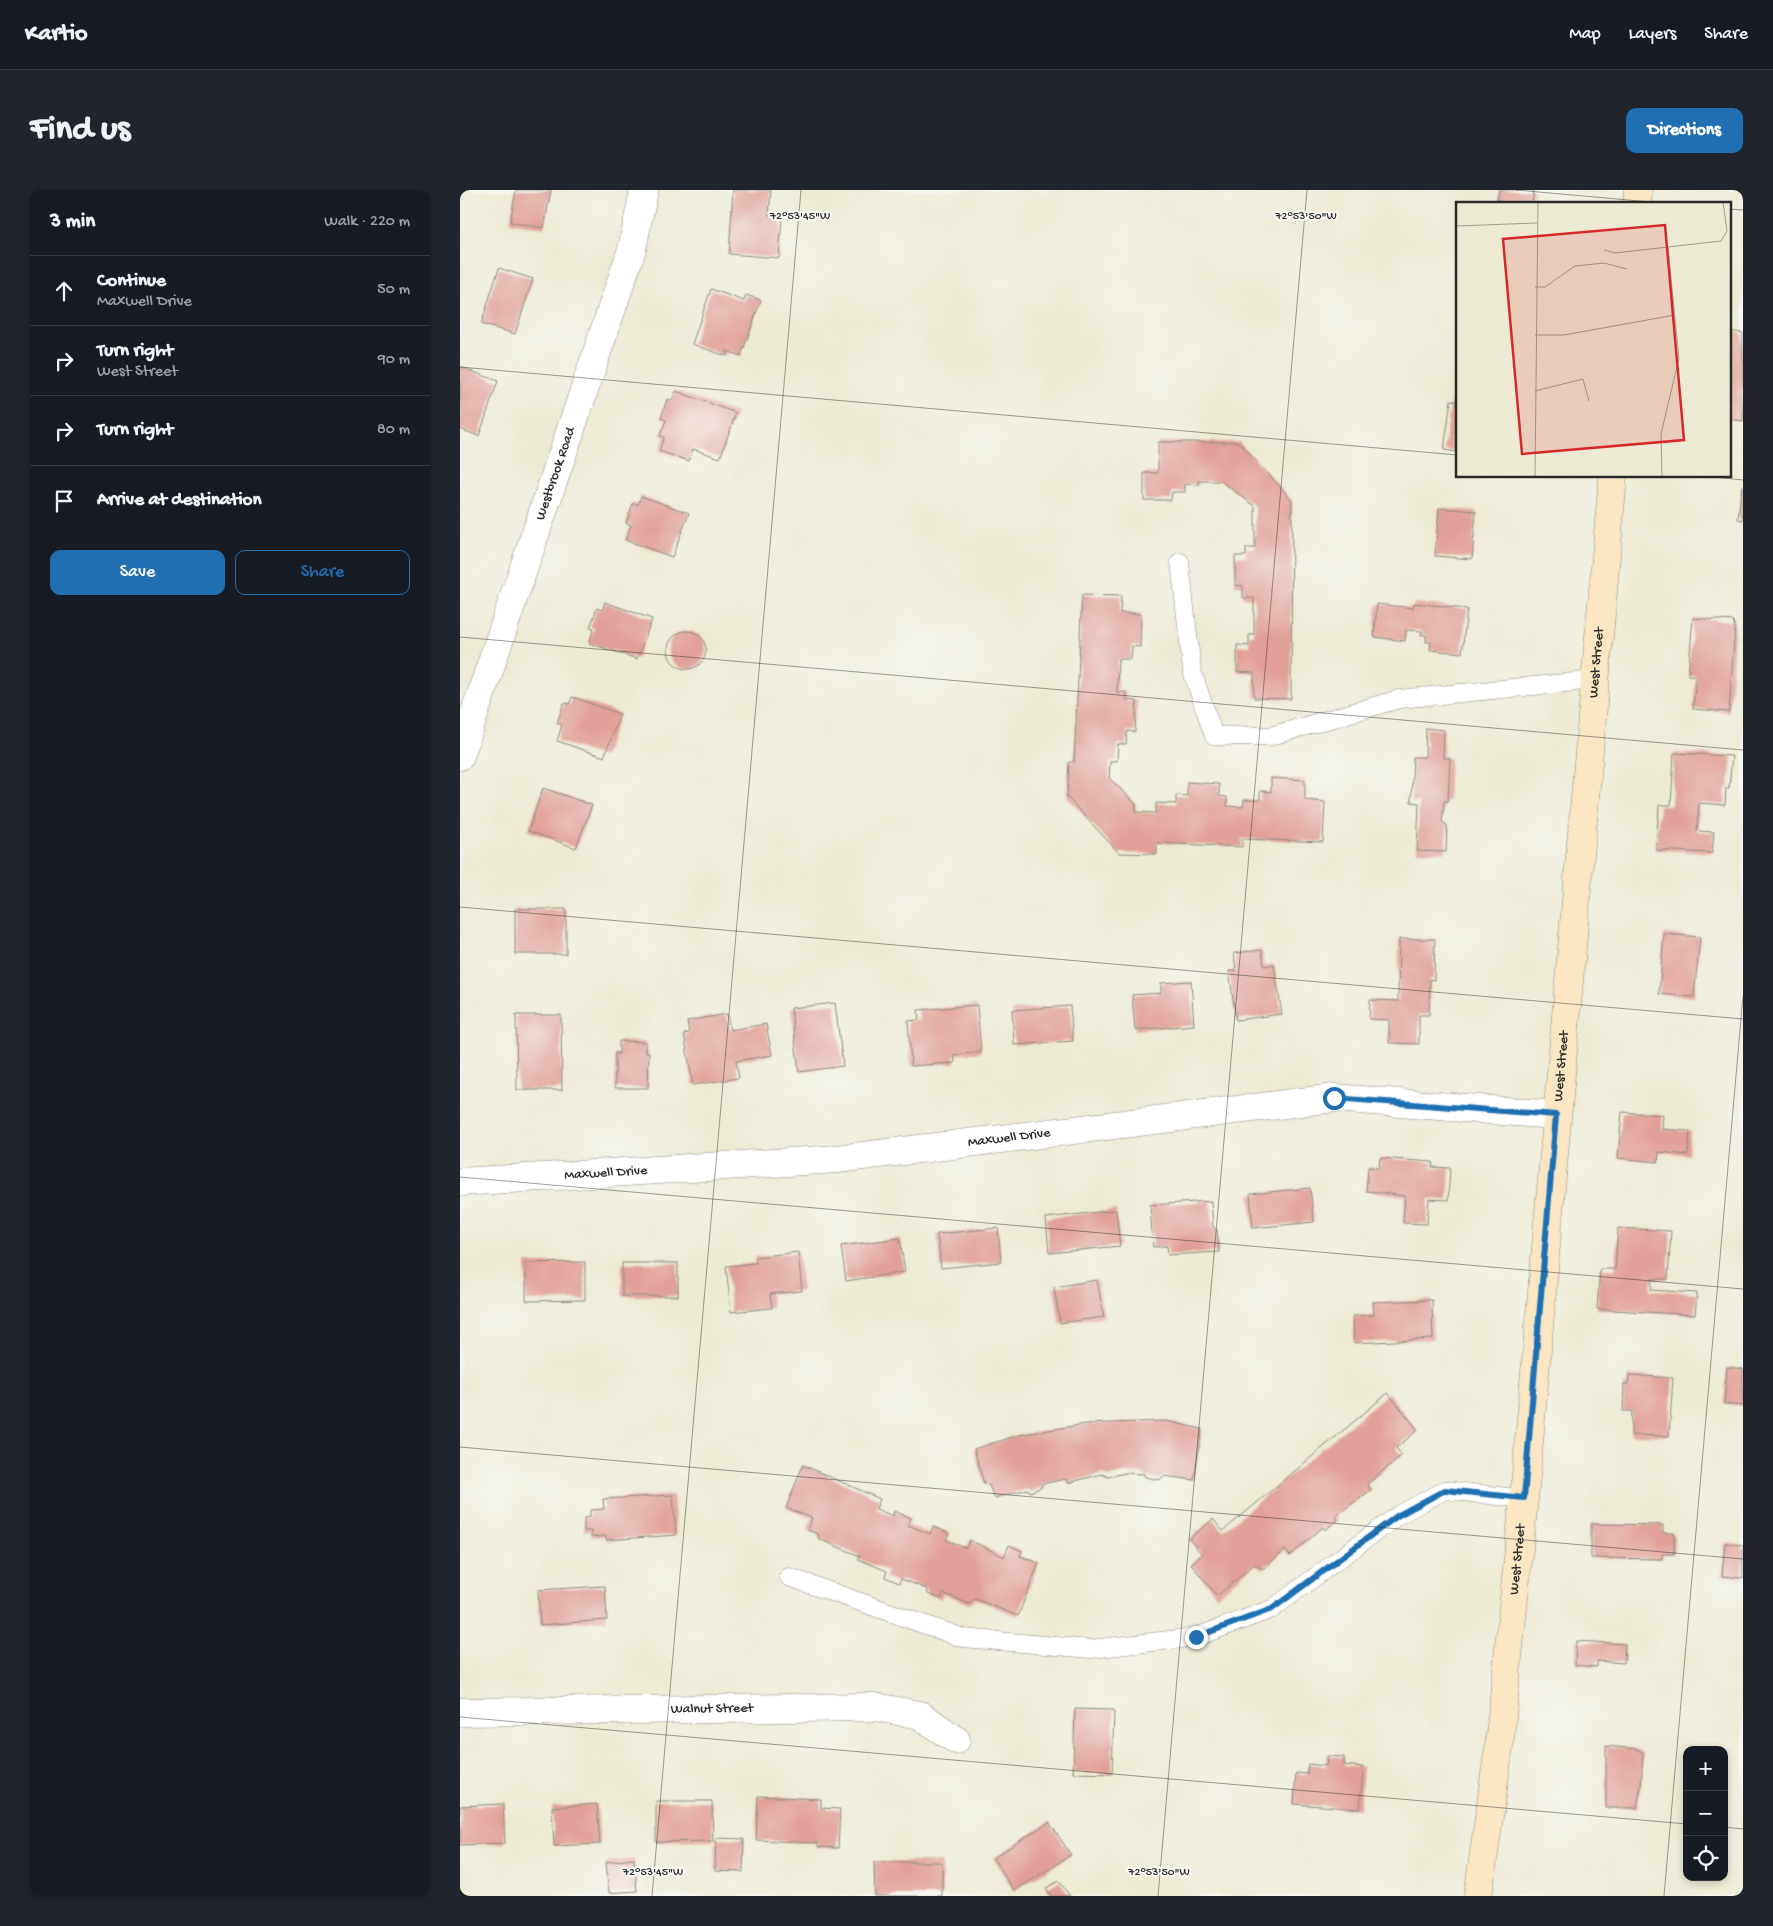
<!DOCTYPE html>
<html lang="en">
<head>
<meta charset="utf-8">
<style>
	:root { --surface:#171b24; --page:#20242c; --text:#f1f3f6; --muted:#9ea1a6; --line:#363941; --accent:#1f6fb2 }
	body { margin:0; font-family:"Gochi Hand",sans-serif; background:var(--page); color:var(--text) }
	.controls { position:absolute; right:15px; bottom:15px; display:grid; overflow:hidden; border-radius:10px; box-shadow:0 2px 8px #0003 }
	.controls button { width:45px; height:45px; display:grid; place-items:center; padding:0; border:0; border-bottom:1px solid var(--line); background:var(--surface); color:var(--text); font:25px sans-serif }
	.stop { position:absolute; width:15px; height:15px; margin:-11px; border:4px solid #1f6fb2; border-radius:50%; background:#fff }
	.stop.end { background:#1f6fb2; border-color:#fff; box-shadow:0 1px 5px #0008 }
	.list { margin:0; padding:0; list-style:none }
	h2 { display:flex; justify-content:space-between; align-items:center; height:65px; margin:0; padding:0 20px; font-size:21px }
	h2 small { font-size:16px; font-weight:400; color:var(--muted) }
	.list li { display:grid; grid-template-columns:32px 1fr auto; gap:15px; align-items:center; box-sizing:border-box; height:70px; padding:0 20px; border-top:1px solid var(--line) }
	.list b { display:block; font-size:19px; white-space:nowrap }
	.list p { margin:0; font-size:16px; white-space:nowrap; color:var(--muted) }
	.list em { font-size:16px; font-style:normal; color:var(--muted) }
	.actions { display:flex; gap:10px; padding:15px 20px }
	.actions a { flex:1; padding:11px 0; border:1px solid var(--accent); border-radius:10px; text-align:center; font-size:18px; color:var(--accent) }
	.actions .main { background:var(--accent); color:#fff }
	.icon { flex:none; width:28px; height:28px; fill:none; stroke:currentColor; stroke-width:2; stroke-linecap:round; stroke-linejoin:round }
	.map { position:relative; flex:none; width:1283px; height:1706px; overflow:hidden; border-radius:10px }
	header { display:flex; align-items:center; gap:30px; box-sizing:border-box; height:70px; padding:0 25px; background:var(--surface); border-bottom:1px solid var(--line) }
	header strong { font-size:24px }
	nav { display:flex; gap:28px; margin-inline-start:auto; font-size:18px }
	.intro { display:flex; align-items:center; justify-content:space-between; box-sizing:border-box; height:120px; padding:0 30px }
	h1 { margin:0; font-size:35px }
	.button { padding:12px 22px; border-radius:10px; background:var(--accent); color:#fff; font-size:18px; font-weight:700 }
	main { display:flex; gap:30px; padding:0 30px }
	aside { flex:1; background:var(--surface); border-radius:10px; box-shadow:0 2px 8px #0003 }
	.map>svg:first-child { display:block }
	.building { fill:#e1a097 }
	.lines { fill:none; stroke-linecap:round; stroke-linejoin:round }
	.lane-casing { stroke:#8c8a80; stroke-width:19 }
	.street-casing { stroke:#8c8a80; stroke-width:29 }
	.secondary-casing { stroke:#8c8a80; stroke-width:29 }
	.lane { stroke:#fff; stroke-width:18 }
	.street { stroke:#fff; stroke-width:28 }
	.secondary { stroke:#fbe6c4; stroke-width:28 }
	.route { stroke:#1f6fb2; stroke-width:6 }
	.ticks { fill:none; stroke:#2b2b2b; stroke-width:1; stroke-opacity:0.45 }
	.labels { text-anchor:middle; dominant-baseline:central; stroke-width:4.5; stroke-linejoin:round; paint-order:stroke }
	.street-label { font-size:14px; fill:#2b2b2b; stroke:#f6f6f2 }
	.inset-road { fill:none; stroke:#9f9e90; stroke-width:1 }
	.view { fill:#d62828; fill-opacity:0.15; stroke:#d62828; stroke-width:2.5 }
	.inset-edge { fill:none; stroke:#2b2b2b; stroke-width:2.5 }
	.ticks-label { font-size:12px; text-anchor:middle; fill:#2b2b2b; stroke:#f6f6f2; stroke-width:4.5; stroke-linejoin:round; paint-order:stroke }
</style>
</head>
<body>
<header>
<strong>Kartio</strong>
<nav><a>Map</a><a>Layers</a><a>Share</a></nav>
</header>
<div class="intro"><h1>Find us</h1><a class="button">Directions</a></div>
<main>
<aside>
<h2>3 min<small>Walk · 220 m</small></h2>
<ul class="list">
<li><svg class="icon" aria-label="ahead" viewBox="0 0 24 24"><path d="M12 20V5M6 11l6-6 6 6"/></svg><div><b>Continue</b><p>Maxwell Drive</p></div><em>50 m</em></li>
<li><svg class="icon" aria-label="right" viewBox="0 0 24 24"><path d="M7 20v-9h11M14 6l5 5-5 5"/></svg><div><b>Turn right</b><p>West Street</p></div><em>90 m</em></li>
<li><svg class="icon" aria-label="right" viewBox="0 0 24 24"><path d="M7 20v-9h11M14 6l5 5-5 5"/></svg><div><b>Turn right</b></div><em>80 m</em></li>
<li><svg class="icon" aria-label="arrive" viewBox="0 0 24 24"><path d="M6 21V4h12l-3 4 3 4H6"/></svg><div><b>Arrive at destination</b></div></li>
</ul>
<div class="actions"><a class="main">Save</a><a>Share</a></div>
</aside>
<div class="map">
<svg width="1283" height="1706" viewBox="0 0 1283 1706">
	<rect width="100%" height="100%" fill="#f6f6f2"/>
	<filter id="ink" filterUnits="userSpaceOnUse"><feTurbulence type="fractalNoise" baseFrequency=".02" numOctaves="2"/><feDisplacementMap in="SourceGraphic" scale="10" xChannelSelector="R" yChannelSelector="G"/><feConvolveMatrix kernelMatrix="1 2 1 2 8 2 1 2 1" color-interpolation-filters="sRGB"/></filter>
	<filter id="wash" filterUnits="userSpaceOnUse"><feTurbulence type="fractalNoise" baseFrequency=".0096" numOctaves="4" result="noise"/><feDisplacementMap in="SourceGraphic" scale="20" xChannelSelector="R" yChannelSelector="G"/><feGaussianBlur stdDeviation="1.12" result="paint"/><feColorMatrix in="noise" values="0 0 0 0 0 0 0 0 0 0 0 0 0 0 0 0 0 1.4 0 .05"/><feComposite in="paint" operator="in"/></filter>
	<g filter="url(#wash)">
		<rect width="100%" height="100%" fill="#edead4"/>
		<g id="blocks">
			<g class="building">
				<polygon points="56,0 91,0 84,38 50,32"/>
				<polygon points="273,0 311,0 309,25 322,26 319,68 269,64"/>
				<polygon points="1039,0 1074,0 1072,14 1037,14"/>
				<polygon points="39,78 73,89 55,144 21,134"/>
				<polygon points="251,99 284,111 286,105 301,110 281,166 267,161 266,166 232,154"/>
				<polygon points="1269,141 1283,143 1283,231 1269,229"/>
				<polygon points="0,177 38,191 19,246 0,239"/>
				<polygon points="216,201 276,223 260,268 233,259 229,271 199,261 204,247 200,246 206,230 201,228 207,209 212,211"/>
				<polygon points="991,210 997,211 997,262 984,260"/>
				<polygon points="698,252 779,252 832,310 831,509 794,508 794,483 777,482 777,455 789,456 789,445 794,445 794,408 783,408 783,396 775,395 775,366 786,366 786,358 795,358 795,316 761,291 739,291 739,295 725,294 725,302 712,302 711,310 684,310 684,283 698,283"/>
				<polygon points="1282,296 1283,296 1283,330 1278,329"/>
				<polygon points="181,306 229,323 212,367 165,350 171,335 166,333 173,313 178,315"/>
				<polygon points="979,318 1016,321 1012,369 975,366"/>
				<polygon points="622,405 661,406 660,423 681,424 680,457 672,456 671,469 658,469 657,502 666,502 666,510 677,511 675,542 667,541 666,554 658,554 657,571 650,571 649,588 676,614 676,622 696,623 696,613 716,614 716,605 727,606 727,592 759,594 759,606 767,607 767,616 783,617 784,610 800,610 800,601 811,602 811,588 845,590 845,610 865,612 863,652 782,649 782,657 697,653 697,664 659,663 607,607 609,572 614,572"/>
				<polygon points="145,412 192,429 177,469 129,453 134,438 130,437 137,418 142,420"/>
				<polygon points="954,413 1007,419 1002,463 970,460 971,452 966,452 966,445 961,445 962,441 946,440 945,451 914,447 917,414 953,418"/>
				<polygon points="1233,428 1273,431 1275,438 1269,522 1233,519 1236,486 1228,485"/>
				<circle cx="227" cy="460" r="19"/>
				<polygon points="112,507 160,524 144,567 97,551 102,535 97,533 104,513 109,514"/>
				<polygon points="966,538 984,540 983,568 990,568 988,611 984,611 982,632 987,635 986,662 957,661 959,613 951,612 953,567 965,567"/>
				<polygon points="1214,563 1272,566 1269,598 1266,598 1265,615 1239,613 1237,641 1254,642 1252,663 1196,660 1199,615 1211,615"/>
				<polygon points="83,598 132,615 116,658 68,641"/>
				<rect x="55" y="719" width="51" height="45"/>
				<polygon points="1204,744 1240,747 1234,807 1199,804"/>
				<polygon points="939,749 975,749 974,790 970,789 969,825 959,825 959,854 929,853 929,830 909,829 910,810 938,811"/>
				<polygon points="802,760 804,776 814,774 822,824 776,830 769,781 776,781 774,763"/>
				<polygon points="731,791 734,835 675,840 672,805 701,803 701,793"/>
				<polygon points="375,813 383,876 339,882 331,818"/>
				<polygon points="517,815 521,862 494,865 495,873 451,876 448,831 459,830 458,820"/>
				<polygon points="610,816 613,851 554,855 552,820"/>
				<polygon points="267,824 270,840 306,834 312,865 276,871 279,888 233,895 224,844 229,843 227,831"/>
				<polygon points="56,825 101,825 102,900 57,900"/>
				<polygon points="159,851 186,852 185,862 189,862 188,898 155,898 155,863 159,864"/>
				<polygon points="1162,922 1203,925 1202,939 1230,941 1228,965 1199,962 1198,972 1158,968"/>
				<polygon points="920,968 973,972 972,977 990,978 988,1010 969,1009 967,1034 943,1033 945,1006 906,1001 908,977 919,978"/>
				<polygon points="850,998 854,1032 793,1038 790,1004"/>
				<polygon points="751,1011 753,1037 757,1040 759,1062 708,1065 707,1056 693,1057 690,1015"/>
				<polygon points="656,1020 660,1056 589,1063 586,1028"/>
				<polygon points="538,1038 541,1072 481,1078 477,1044"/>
				<polygon points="1158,1038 1211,1041 1208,1089 1192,1089 1191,1100 1237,1103 1235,1125 1137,1119 1140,1079 1155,1079"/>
				<polygon points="440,1048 445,1082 386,1091 381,1056"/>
				<polygon points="338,1062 342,1101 310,1104 312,1118 271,1122 266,1076 296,1073 295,1067"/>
				<polygon points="125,1072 125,1110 66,1111 66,1073"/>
				<rect x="162" y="1073" width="56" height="33"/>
				<polygon points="637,1090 644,1127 600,1133 594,1097"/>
				<polygon points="972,1110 973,1149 894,1153 893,1126 914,1125 913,1112"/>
				<polygon points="1267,1177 1283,1179 1283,1216 1264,1214"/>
				<polygon points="1169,1185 1213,1188 1209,1246 1171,1245 1172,1221 1163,1221 1164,1194 1168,1194"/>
				<polygon points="928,1203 958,1240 936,1258 942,1265 907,1294 911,1300 875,1326 878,1330 865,1340 863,1337 830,1366 825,1360 803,1379 795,1374 757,1406 731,1374 742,1364 729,1349 753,1329 763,1341"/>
				<polygon points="706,1231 742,1239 734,1290 704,1286 699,1290 685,1287 684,1284 665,1283 648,1287 642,1284 608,1293 606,1289 581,1294 582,1297 570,1302 568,1299 534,1308 529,1295 524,1294 514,1259 559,1245 626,1234"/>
				<polygon points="343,1275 420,1309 416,1319 433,1326 434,1321 451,1328 448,1335 470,1344 473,1337 489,1343 486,1350 506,1358 510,1350 544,1367 549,1355 562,1361 560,1366 579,1373 558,1426 515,1409 509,1414 483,1403 481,1409 468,1404 467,1399 441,1389 439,1393 425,1387 427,1381 398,1369 400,1366 359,1349 358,1344 347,1340 352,1328 326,1318"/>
				<polygon points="213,1305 216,1345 146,1350 146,1346 131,1347 131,1341 124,1341 124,1328 130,1327 130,1320 144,1319 143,1309"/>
				<polygon points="1131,1334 1203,1335 1203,1343 1214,1343 1214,1364 1202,1364 1202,1369 1131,1368"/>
				<polygon points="1265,1353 1283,1355 1283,1388 1262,1386"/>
				<polygon points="145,1396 147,1430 80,1435 78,1400"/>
				<polygon points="1116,1451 1165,1454 1164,1473 1137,1471 1137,1477 1115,1475"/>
				<polygon points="615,1519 654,1520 652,1584 613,1583"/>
				<polygon points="1146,1556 1177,1559 1183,1563 1181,1596 1177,1618 1146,1618"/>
				<polygon points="867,1566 884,1567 884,1575 903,1577 900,1619 834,1614 836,1583 847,1584 848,1574 866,1576"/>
				<polygon points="298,1606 361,1609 361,1618 380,1619 378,1658 358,1657 358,1653 296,1650"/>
				<polygon points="196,1611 252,1611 253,1651 196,1652"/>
				<polygon points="43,1614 45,1653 0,1655 0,1616"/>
				<polygon points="137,1614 140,1654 94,1656 92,1617"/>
				<polygon points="589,1632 611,1665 554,1701 533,1668"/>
				<polygon points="256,1648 284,1649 283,1682 255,1681"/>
				<polygon points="174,1669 177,1701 149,1703 146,1672"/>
				<polygon points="414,1672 480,1672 482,1673 482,1706 415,1706"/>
				<polygon points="599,1691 610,1706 591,1706 586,1698"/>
			</g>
		</g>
	</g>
	<g filter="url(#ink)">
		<use href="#blocks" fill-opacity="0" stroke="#8c8a80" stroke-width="1"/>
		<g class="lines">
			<defs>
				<g id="lane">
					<polyline points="720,372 732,481 754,546 811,546 939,509 1135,490"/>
					<polyline points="329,1387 503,1448 631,1459 736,1447 812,1419 937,1326 985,1300 1064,1309"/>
				</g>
				<g id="street">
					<path id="s1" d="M0,566L172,59L184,0"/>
					<path id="s2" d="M0,992L378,969L874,908L1096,925"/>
					<path id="s3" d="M0,1522L415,1517L460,1525L496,1550"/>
				</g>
				<g id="secondary">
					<polyline points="1177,14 1178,0"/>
					<path id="s4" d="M1018,1706L1039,1556L1064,1309L1153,286"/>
				</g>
			</defs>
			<use href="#lane" class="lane-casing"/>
			<use href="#street" class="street-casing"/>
			<use href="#secondary" class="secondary-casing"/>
			<use href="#lane" class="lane"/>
			<use href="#street" class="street"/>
			<use href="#secondary" class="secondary"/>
		</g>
	</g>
	<g class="lines" filter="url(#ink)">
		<polyline class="route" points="736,1447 812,1419 937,1326 985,1300 1064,1308 1096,925 874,908"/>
	</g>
	<path class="ticks" d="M1056,0L1213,14M1269,19L1283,20M0,177L997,265M1244,286L1283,290M0,447L1283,560M0,717L1283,829M0,987L1283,1099M0,1257L1283,1369M0,1527L1227,1634M1264,1637L1283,1639M192,1706L341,0M698,1706L847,0M1204,1706L1283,806"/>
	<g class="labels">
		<g class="street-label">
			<text stroke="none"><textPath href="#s1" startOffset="298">Westbrook Road</textPath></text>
			<text stroke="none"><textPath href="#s4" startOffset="1239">West Street</textPath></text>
			<text stroke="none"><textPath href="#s4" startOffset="834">West Street</textPath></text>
			<text stroke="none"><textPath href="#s2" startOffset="551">Maxwell Drive</textPath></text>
			<text stroke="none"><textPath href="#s2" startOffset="146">Maxwell Drive</textPath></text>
			<text stroke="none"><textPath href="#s4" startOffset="339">West Street</textPath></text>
			<text stroke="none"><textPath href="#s3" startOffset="252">Walnut Street</textPath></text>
		</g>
	</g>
	<g transform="translate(996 12)">
		<rect width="275" height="275" fill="#edead4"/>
		<path class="inset-road" d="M0,24L81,21M148,48L159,51L265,39L271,29L267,0M79,85H89L119,64L148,61L171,67M79,133H108L219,113M79,189L127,177L133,199M79,275L82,0M206,275L205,232L223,156L212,46"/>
		<path class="view" d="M209,23L228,238L66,252L47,37Z"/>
		<rect width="275" height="275" class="inset-edge"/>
	</g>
	<g class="ticks-label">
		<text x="340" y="29">72°53'45"W</text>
		<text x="846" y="29">72°53'50"W</text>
		<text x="193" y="1685">72°53'45"W</text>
		<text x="699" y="1685">72°53'50"W</text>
	</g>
</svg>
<div class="controls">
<button>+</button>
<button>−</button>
<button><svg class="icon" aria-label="locate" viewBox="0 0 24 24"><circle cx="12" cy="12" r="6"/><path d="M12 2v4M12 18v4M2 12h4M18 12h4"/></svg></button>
</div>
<div class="stop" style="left:874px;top:908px"></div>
<div class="stop end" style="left:736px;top:1447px"></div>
</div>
</main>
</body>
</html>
